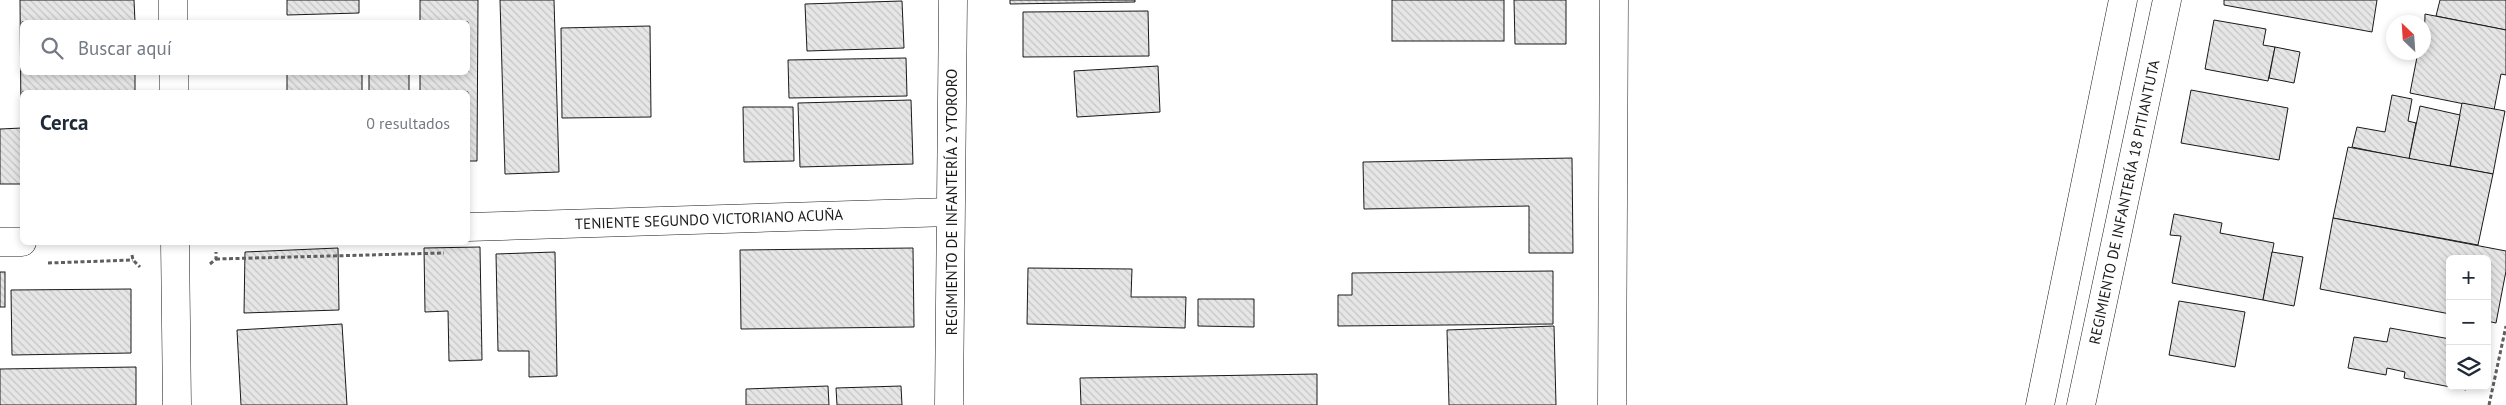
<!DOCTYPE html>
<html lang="es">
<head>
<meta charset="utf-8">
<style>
	:root { --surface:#fff; --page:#f6f6f7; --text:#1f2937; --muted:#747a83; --line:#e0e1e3 }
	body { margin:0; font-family:"PT Sans",sans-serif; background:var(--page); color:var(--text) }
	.controls { position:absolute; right:15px; bottom:15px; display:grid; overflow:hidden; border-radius:8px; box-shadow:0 2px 8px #0003 }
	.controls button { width:45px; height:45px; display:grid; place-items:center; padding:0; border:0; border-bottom:1px solid var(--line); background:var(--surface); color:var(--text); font:25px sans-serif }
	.compass { position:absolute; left:2386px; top:15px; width:45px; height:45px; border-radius:50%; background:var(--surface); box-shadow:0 2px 8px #0003; rotate:335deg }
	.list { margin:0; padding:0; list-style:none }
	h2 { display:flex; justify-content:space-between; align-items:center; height:65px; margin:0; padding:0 20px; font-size:21px }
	h2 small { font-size:16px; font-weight:400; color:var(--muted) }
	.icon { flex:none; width:28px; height:28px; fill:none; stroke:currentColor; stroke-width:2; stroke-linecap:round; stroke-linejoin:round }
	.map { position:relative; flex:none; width:2506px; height:405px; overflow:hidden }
	.search { position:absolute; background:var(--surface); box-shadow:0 2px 8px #0003; left:20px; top:20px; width:450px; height:55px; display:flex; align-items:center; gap:12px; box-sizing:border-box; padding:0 18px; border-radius:8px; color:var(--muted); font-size:19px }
	.panel { position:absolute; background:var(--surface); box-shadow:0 2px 8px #0003; left:20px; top:90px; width:450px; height:155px; border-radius:8px }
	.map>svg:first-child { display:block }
	.building { fill:url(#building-back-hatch); stroke:#1a1a1a }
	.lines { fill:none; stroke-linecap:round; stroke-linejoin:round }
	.minor-casing { stroke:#1a1a1a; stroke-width:29 }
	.major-casing { stroke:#1a1a1a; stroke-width:29 }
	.path { stroke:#5f5f5f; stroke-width:3; stroke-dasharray:4 2.5; stroke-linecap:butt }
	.minor { stroke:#fff; stroke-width:28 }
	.major { stroke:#fff; stroke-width:28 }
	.labels { text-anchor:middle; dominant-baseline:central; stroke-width:4; stroke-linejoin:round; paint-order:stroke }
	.street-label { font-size:15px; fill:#1a1a1a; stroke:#fff }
</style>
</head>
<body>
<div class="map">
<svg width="2506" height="405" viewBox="0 0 2506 405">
	<defs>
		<pattern id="building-back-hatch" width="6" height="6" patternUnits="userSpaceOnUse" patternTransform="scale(1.25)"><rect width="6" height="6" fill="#e6e6e6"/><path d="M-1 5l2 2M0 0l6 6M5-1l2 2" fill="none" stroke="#c5c5c5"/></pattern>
	</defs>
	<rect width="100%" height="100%" fill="#fff"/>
	<g class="building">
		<polygon points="20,0 134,0 135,22 22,22 22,72 135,72 135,92 22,92 21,117"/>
		<polygon points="287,0 359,0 359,13 287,15"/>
		<polygon points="420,0 478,0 477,161 468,161 468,92 420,92 420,72 468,72 468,22 420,22"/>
		<polygon points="500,0 554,0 559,172 505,174"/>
		<polygon points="1010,0 1135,0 1135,2 1010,4"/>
		<rect x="1392" y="0" width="112" height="41"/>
		<polygon points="1514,0 1566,0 1566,44 1515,44"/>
		<polygon points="2224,0 2377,0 2372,32 2224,5"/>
		<polygon points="2440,0 2506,0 2506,30 2436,16"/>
		<polygon points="902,1 904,48 807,51 805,4"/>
		<polygon points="1148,11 1149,56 1023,57 1023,12"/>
		<polygon points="2425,14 2506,30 2506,75 2501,74 2494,110 2410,93 2418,52 2424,52"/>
		<polygon points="2214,20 2266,29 2263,45 2275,47 2268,81 2205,69"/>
		<polygon points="650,26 651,117 562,118 561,28"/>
		<polygon points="2275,47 2300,52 2294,83 2269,78"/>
		<polygon points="906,58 907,96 789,98 788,60"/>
		<polygon points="1158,66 1160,112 1077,117 1074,71"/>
		<rect x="287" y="72" width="75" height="20"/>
		<rect x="369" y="72" width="40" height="20"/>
		<polygon points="2191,90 2288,108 2279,160 2181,143"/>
		<polygon points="2392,95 2412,99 2408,121 2416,123 2409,159 2352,147 2357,127 2385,132"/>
		<polygon points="911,100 913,164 800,167 798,103"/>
		<polygon points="2462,103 2505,111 2493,174 2450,166"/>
		<polygon points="2420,106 2460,115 2450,166 2409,159"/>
		<polygon points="743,107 793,107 794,161 744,162"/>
		<polygon points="22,128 22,184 0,184 0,129"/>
		<polygon points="2348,147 2493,174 2478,245 2333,218"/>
		<polygon points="1572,158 1573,253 1529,253 1529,206 1364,209 1363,162"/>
		<polygon points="2174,214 2222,223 2220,233 2274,243 2263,300 2172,283 2181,236 2170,235"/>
		<polygon points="2333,218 2506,251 2506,271 2496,323 2487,321 2487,259 2450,259 2450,314 2320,289"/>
		<polygon points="480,247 482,360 449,361 448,311 425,312 424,248"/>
		<polygon points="338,248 339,310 244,313 245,252"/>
		<polygon points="913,248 914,327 741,329 740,250"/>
		<polygon points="555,252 557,376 529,377 529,351 498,351 496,254"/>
		<polygon points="2272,252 2303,257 2294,306 2263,300"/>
		<polygon points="1028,268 1132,269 1131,297 1186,297 1185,328 1027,324"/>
		<polygon points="1553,271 1553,324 1338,326 1338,295 1352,295 1352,273"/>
		<rect x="0" y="272" width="5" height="35"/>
		<polygon points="131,289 131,353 12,355 11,290"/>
		<polygon points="1198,299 1254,299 1254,327 1198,326"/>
		<polygon points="2179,301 2245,312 2235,367 2169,355"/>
		<polygon points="342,324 347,405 241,405 237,330"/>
		<polygon points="1554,326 1556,405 1449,405 1447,330"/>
		<polygon points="2390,328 2450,339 2450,386 2467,386 2466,390 2404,378 2405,372 2387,368 2386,375 2348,368 2354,337 2387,342"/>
		<polygon points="136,367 136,405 0,405 0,369"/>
		<polygon points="1317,374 1317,405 1081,405 1080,378"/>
		<polygon points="828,386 829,405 746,405 746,389"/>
		<polygon points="901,386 902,405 837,405 836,388"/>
	</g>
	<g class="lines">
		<defs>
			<g id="minor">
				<polyline points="173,0 173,22"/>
				<polyline points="174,72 174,92"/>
				<polyline points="468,227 950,212"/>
				<polyline points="0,242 22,242"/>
				<polyline points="175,242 177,405"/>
				<polyline points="949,405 953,0"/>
				<polyline points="1612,405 1614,0"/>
			</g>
			<g id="major">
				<polyline points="2040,405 2123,0"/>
				<polyline points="2081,405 2167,0"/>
			</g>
		</defs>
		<use href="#minor" class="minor-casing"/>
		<use href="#major" class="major-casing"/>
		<g class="path">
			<polyline points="132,255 133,260 140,267"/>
			<polyline points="216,259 444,253"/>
			<polyline points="48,263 133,260"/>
			<polyline points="210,264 216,259 216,252"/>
			<polyline points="2489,405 2506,326"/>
		</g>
		<use href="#minor" class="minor"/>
		<use href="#major" class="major"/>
	</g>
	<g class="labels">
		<g class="street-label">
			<text transform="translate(951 202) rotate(-90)">REGIMIENTO DE INFANTERÍA 2 YTORORO</text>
			<text transform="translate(2124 202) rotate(-78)">REGIMIENTO DE INFANTERÍA 18 PITIANTUTA</text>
			<text transform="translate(709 219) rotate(-2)">TENIENTE SEGUNDO VICTORIANO ACUÑA</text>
		</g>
	</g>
</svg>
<div class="controls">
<button>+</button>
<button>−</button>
<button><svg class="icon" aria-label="layers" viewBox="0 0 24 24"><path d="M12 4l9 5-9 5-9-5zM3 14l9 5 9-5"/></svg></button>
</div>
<svg class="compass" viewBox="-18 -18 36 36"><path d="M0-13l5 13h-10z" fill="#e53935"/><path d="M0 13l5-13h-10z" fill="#747a83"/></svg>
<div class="search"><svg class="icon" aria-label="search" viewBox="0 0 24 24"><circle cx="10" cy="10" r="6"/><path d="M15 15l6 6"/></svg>Buscar aquí</div>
<section class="panel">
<h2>Cerca<small>0 resultados</small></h2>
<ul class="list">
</ul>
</section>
</div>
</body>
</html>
